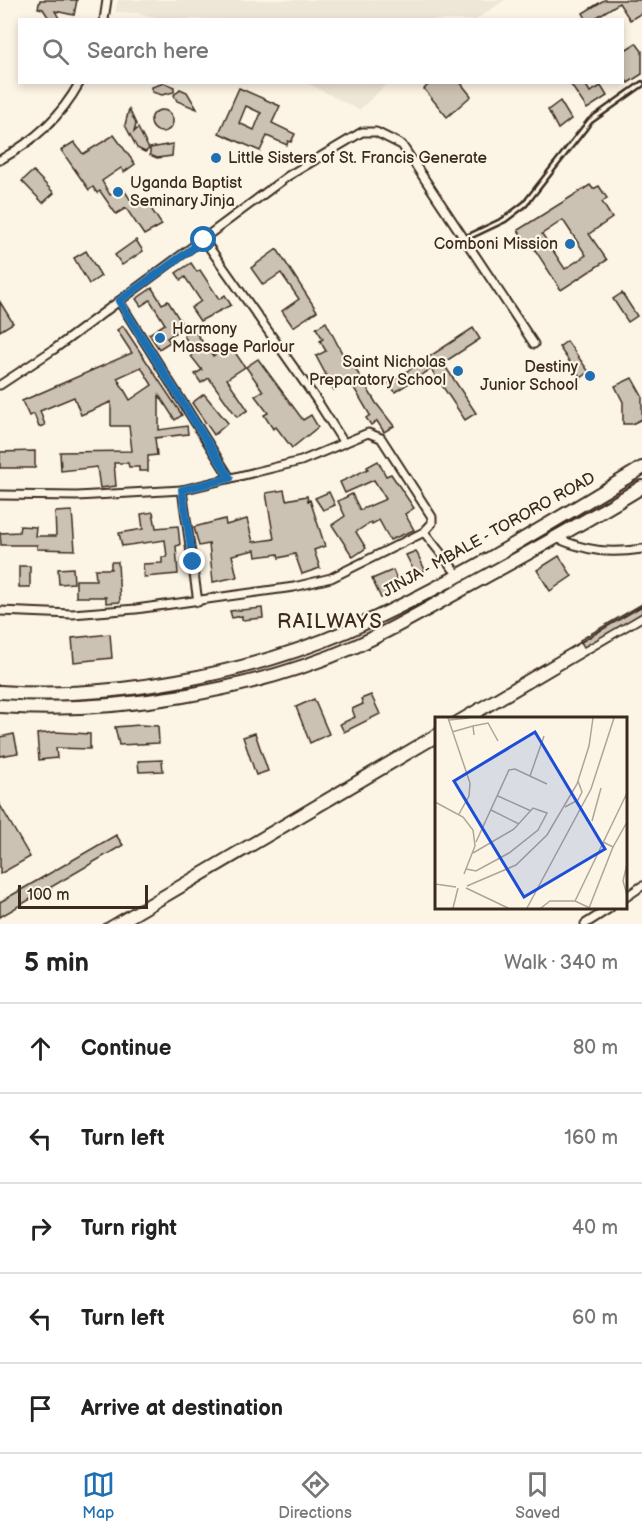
<!DOCTYPE html>
<html lang="en">
<head>
<meta charset="utf-8">
<style>
	:root { --surface:#fff; --page:#f2f2f2; --text:#222; --muted:#767676; --line:#e0e0e0; --accent:#1f6fb2 }
	body { margin:0; font-family:"Balsamiq Sans",sans-serif; background:var(--page); color:var(--text) }
	.scale { position:absolute; left:18px; bottom:15px; width:130px; box-sizing:border-box; padding-left:6px; border:3px solid #3b2a1e; border-top:0; font-size:16px; line-height:21px; white-space:nowrap; color:#3b2a1e; -webkit-text-stroke:4px #fcf5e5; paint-order:stroke }
	.stop { position:absolute; width:18px; height:18px; margin:-14px; border:4px solid #1f6fb2; border-radius:50%; background:#fff }
	.stop.end { background:#1f6fb2; border-color:#fff; box-shadow:0 2px 6px #0008 }
	.list { margin:0; padding:0; list-style:none }
	h2 { display:flex; justify-content:space-between; align-items:center; height:78px; margin:0; padding:0 24px; font-size:26px }
	h2 small { font-size:20px; font-weight:400; color:var(--muted) }
	.list li { display:grid; grid-template-columns:39px 1fr auto; gap:18px; align-items:center; box-sizing:border-box; height:90px; padding:0 24px; border-top:2px solid var(--line) }
	.list b { display:block; font-size:22px; white-space:nowrap }
	.list em { font-size:20px; font-style:normal; color:var(--muted) }
	.icon { flex:none; width:33px; height:33px; fill:none; stroke:currentColor; stroke-width:2; stroke-linecap:round; stroke-linejoin:round }
	.map { position:relative; flex:none; width:642px; height:924px; overflow:hidden }
	.search { position:absolute; background:var(--surface); box-shadow:0 3px 9px #0003; left:18px; right:18px; top:18px; height:66px; display:flex; align-items:center; gap:15px; box-sizing:border-box; padding:0 21px; border-radius:0px; color:var(--muted); font-size:22px }
	.sheet { height:528px; background:var(--surface) }
	nav { display:flex; justify-content:space-around; align-items:center; box-sizing:border-box; height:84px; border-top:2px solid var(--line); background:var(--surface); font-size:16px; color:var(--muted) }
	nav a { display:grid; justify-items:center; gap:3px }
	nav .on { color:var(--accent) }
	.map>svg:first-child { display:block }
	.built { fill:#eee6d6 }
	.building { fill:#ccc2b3; stroke:#3b2a1e; stroke-width:1.5; fill-rule:evenodd }
	.lines { fill:none; stroke-linecap:round; stroke-linejoin:round }
	.lane-casing { stroke:#3b2a1e; stroke-width:8 }
	.street-casing { stroke:#3b2a1e; stroke-width:11 }
	.highway-casing { stroke:#3b2a1e; stroke-width:16 }
	.lane { stroke:#fcf5e5; stroke-width:3 }
	.street { stroke:#fcf5e5; stroke-width:7 }
	.highway { stroke:#fcf5e5; stroke-width:12 }
	.rail { stroke:#3b2a1e; stroke-width:2 }
	.route { stroke:#1f6fb2; stroke-width:8 }
	.poi-dot { fill:#1f6fb2; stroke:#fcf5e5; stroke-width:2 }
	.labels { text-anchor:middle; dominant-baseline:central; stroke-width:4.5; stroke-linejoin:round; paint-order:stroke }
	.poi-label { font-size:16px; fill:#3b2a1e; stroke:#fcf5e5; text-anchor:start }
	.street-label { font-size:16px; fill:#3b2a1e; stroke:#fcf5e5 }
	.quarter-label { font-size:20px; letter-spacing:1.5px; fill:#3b2a1e; stroke:#fcf5e5 }
	.inset-road { fill:none; stroke:#afa495; stroke-width:1.5 }
	.view { fill:#1d4ed8; fill-opacity:0.15; stroke:#1d4ed8; stroke-width:3 }
	.inset-edge { fill:none; stroke:#3b2a1e; stroke-width:3 }
</style>
</head>
<body>
<div class="map">
<svg width="642" height="924" viewBox="0 0 642 924">
	<rect width="100%" height="100%" fill="#fcf5e5"/>
	<filter id="ink" filterUnits="userSpaceOnUse"><feTurbulence type="fractalNoise" baseFrequency=".0167" numOctaves="2"/><feDisplacementMap in="SourceGraphic" scale="12" xChannelSelector="R" yChannelSelector="G"/><feConvolveMatrix kernelMatrix="1 2 1 2 8 2 1 2 1" color-interpolation-filters="sRGB"/></filter>
	<g filter="url(#ink)">
		<g class="built">
			<polygon points="118,0 505,0 475,20 159,19 137,13 115,12"/>
			<polygon points="307,83 388,83 359,110"/>
		</g>
		<g class="building">
			<polygon points="40,0 77,0 74,15 55,11 60,20 50,20 43,9 38,8"/>
			<polygon points="604,0 642,0 642,13 630,20 619,3 592,20 587,20 583,13"/>
			<polygon points="636,43 642,51 642,74 628,83 622,75 622,52"/>
			<polygon points="431,82 460,82 471,96 447,117 424,89"/>
			<polygon points="569,82 584,82 590,92 601,86 607,96 587,109"/>
			<polygon points="164,83 174,87 174,92 162,95 152,92 152,87"/>
			<path d="M239,88L280,106L272,123L295,134L291,142L288,141L287,145L267,136L260,151L219,133ZM246,106L261,113L254,130L239,123Z"/>
			<polygon points="180,89 187,92 197,109 177,101 174,95"/>
			<polygon points="560,101 571,119 558,129 548,110"/>
			<polygon points="129,109 136,124 134,132 138,128 149,149 145,152 137,148 125,125"/>
			<circle cx="162" cy="121" r="11"/>
			<polygon points="114,135 135,164 124,172 121,168 102,181 110,195 122,187 134,205 144,198 162,225 144,235 126,208 116,214 100,191 97,193 93,187 89,190 61,150 74,142 83,154"/>
			<polygon points="173,144 172,156 157,158 150,155 150,148"/>
			<polygon points="33,171 54,193 43,203 22,181"/>
			<path d="M590,185L593,189L599,186L607,198L602,202L612,218L589,234L607,260L561,290L530,242L527,244L518,230ZM563,220L586,255L565,269L542,234Z"/>
			<polygon points="136,240 143,251 122,265 115,255"/>
			<polygon points="277,249 317,311 293,327 282,311 299,299 281,273 263,285 251,268"/>
			<polygon points="86,251 101,276 89,284 74,258"/>
			<polygon points="191,263 197,272 200,270 219,299 225,295 231,305 200,321 191,308 201,301 185,277 181,280 176,273"/>
			<polygon points="152,288 162,304 168,301 184,327 167,338 170,342 159,349 149,334 165,324 150,300 141,306 136,299"/>
			<polygon points="622,293 637,316 628,322 613,299"/>
			<polygon points="0,302 13,323 0,331"/>
			<polygon points="326,322 343,355 348,361 350,360 376,403 394,426 384,432 377,421 371,425 366,418 370,415 350,381 334,390 330,384 325,386 321,378 326,375 316,356 326,351 320,341 323,339 316,328"/>
			<path d="M123,326L182,415L175,420L159,395V430L187,426L188,434L155,438L157,455L148,456V471H139V467H129L128,463H114L116,486L100,488L97,467L61,471L60,452L132,451L129,426H111V402L81,415L74,397L40,411L45,425L39,427L34,414L29,416L22,401L132,353L117,330ZM141,367L152,385L130,400L117,378Z"/>
			<polygon points="473,328 480,339 443,363 476,413 465,420 431,369 395,392 389,383"/>
			<polygon points="193,329 213,356 230,345 245,367 227,379 248,410 237,417 209,378 201,383 195,374 202,370 191,356 195,353 184,336"/>
			<polygon points="567,341 589,372 581,378 559,347"/>
			<polygon points="258,359 303,420 311,415 318,427 292,448 276,427 273,429 264,415 268,413 255,396 263,391 246,367"/>
			<polygon points="632,378 642,396 642,419 632,424 623,424 623,402 615,386"/>
			<polygon points="204,394 228,423 214,435 192,403"/>
			<polygon points="35,451 35,468 0,468 0,452"/>
			<polygon points="378,461 386,476 391,474 414,508 405,514 414,530 390,540 379,520 372,524 371,522 356,532 366,548 353,557 332,525 345,516 338,501 352,494 360,510 386,499 374,480 345,493 340,482 368,469 367,467"/>
			<polygon points="284,490 286,500 307,496 308,501 310,500 325,546 314,550 320,568 302,574 295,554 279,558 278,554 256,557 255,550 232,555 237,577 213,582 209,544 199,546 194,527 225,519 226,525 247,519 253,542 274,539 266,493"/>
			<polygon points="329,492 335,505 323,510 315,498"/>
			<polygon points="72,511 75,550 37,549 37,545 1,545 0,533 19,532 20,526 36,527 35,536 56,536 55,512"/>
			<polygon points="153,512 156,528 178,526 180,545 176,546 178,574 144,577 143,564 162,563 162,557 167,557 165,540 122,546 119,533 143,529 141,514"/>
			<polygon points="416,551 425,570 416,575 406,555"/>
			<polygon points="559,556 572,576 550,591 537,570"/>
			<polygon points="111,562 118,562 120,602 106,603 106,597 76,597 76,580 96,580 95,569 111,569"/>
			<rect x="19" y="566" width="11" height="21"/>
			<polygon points="73,568 74,583 59,584 58,569"/>
			<polygon points="393,570 401,589 381,598 372,579"/>
			<polygon points="642,604 642,613 584,647 580,640"/>
			<polygon points="262,608 263,618 242,620 242,616 232,618 230,611"/>
			<polygon points="110,634 112,658 74,662 72,638"/>
			<polygon points="371,695 380,714 344,732 340,724 355,717 352,709 363,704 361,699"/>
			<polygon points="314,699 329,734 310,743 296,707"/>
			<polygon points="140,725 158,726 159,743 119,745 115,727"/>
			<polygon points="55,732 90,734 90,749 56,748 57,758 39,760 37,734"/>
			<polygon points="255,733 268,771 256,775 243,737"/>
			<polygon points="14,734 18,753 0,756 0,737"/>
			<polygon points="162,760 163,771 139,772 138,761"/>
			<polygon points="0,805 30,857 0,874"/>
			<polygon points="116,835 123,845 0,917 0,902"/>
		</g>
		<g class="lines">
			<defs>
				<polyline id="lane" points="466,238 504,220 525,204 590,121 642,84"/>
				<g id="street">
					<polyline points="104,20 107,0"/>
					<path d="M0,160C35,140 60,118 80,82"/>
					<polyline points="204,240 316,399 344,443"/>
					<polyline points="119,301 230,478"/>
					<polyline points="0,385 53,350 288,176 362,132 376,132 402,145 534,344"/>
					<polyline points="182,490 198,602"/>
					<polyline points="0,495 77,496 182,490 301,461 368,433 381,438 432,517 432,523 424,532 331,578 294,587 136,609 72,614 0,611"/>
					<polyline points="424,532 458,575"/>
					<path d="M556,538C587,551 608,554 642,549"/>
					<polyline points="626,897 642,886"/>
					<polyline points="585,924 610,908"/>
				</g>
				<g id="highway">
					<path d="M0,692C111,700 245,675 347,631C447,587 548,525 642,468"/>
					<path d="M0,706C113,714 251,692 356,646C394,629 431,607 468,586C527,554 585,522 642,487"/>
				</g>
			</defs>
			<use href="#lane" class="lane-casing"/>
			<use href="#street" class="street-casing"/>
			<use href="#highway" class="highway-casing"/>
			<use href="#lane" class="lane"/>
			<use href="#street" class="street"/>
			<use href="#highway" class="highway"/>
			<g class="rail">
				<polyline points="452,718 642,606"/>
				<polyline points="479,718 642,622"/>
				<polyline points="104,924 436,728"/>
				<polyline points="130,924 436,744"/>
			</g>
		</g>
	</g>
	<g class="lines" filter="url(#ink)">
		<polyline class="route" points="193,562 182,490 230,478 119,301 204,240"/>
	</g>
	<g class="poi-dot">
		<circle cx="216" cy="158" r="6"/>
		<circle cx="118" cy="192" r="6"/>
		<circle cx="570" cy="244" r="6"/>
		<circle cx="160" cy="338" r="6"/>
		<circle cx="458" cy="371" r="6"/>
		<circle cx="590" cy="376" r="6"/>
	</g>
	<g class="labels">
		<g class="poi-label">
			<text x="228" y="158">Little Sisters of St. Francis Generate</text>
			<text x="130" y="183">Uganda Baptist<tspan x="130" dy="18">Seminary Jinja</tspan></text>
			<text x="558" y="244" text-anchor="end">Comboni Mission</text>
			<text x="172" y="329">Harmony<tspan x="172" dy="18">Massage Parlour</tspan></text>
			<text x="446" y="362" text-anchor="end">Saint Nicholas<tspan x="446" dy="18">Preparatory School</tspan></text>
			<text x="578" y="367" text-anchor="end">Destiny<tspan x="578" dy="18">Junior School</tspan></text>
		</g>
		<g class="street-label">
			<text transform="translate(489 535) rotate(-29)">JINJA - MBALE - TORORO ROAD</text>
		</g>
		<g class="quarter-label">
			<text x="330" y="622">RAILWAYS</text>
		</g>
	</g>
	<g transform="translate(435 717)">
		<rect width="192" height="192" fill="#fcf5e5"/>
		<path class="inset-road" d="M13,1L35,66L34,79L24,97M14,3L34,1M38,9L53,6L63,24M17,15L38,9L39,18M95,59L109,19M63,79L96,94M0,85L28,100L38,113L40,129L29,157M130,90L143,83L147,75L143,64M56,93L84,107M157,104L166,71M41,125L74,53L80,52L112,67M168,125L178,130L192,105M192,147L188,164L192,178M31,152L41,154L74,136L103,113L112,96L98,91L79,112L38,136M0,167L21,170M32,169L81,148L112,118L142,67L154,29L158,1M31,171L73,191M140,184L192,76M18,191L23,171M92,191L156,72L179,1M106,191L115,184H140L155,191M154,191L178,130"/>
		<path class="view" d="M100,15L170,132L89,180L19,64Z"/>
		<rect width="192" height="192" class="inset-edge"/>
	</g>
</svg>
<div class="scale">100 m</div>
<div class="stop" style="left:204px;top:240px"></div>
<div class="stop end" style="left:193px;top:562px"></div>
<div class="search"><svg class="icon" aria-label="search" viewBox="0 0 24 24"><circle cx="10" cy="10" r="6"/><path d="M15 15l6 6"/></svg>Search here</div>
</div>
<section class="sheet">
<h2>5 min<small>Walk · 340 m</small></h2>
<ul class="list">
<li><svg class="icon" aria-label="ahead" viewBox="0 0 24 24"><path d="M12 20V5M6 11l6-6 6 6"/></svg><div><b>Continue</b></div><em>80 m</em></li>
<li><svg class="icon" aria-label="left" viewBox="0 0 24 24"><path d="M17 20v-9H6M10 6l-5 5 5 5"/></svg><div><b>Turn left</b></div><em>160 m</em></li>
<li><svg class="icon" aria-label="right" viewBox="0 0 24 24"><path d="M7 20v-9h11M14 6l5 5-5 5"/></svg><div><b>Turn right</b></div><em>40 m</em></li>
<li><svg class="icon" aria-label="left" viewBox="0 0 24 24"><path d="M17 20v-9H6M10 6l-5 5 5 5"/></svg><div><b>Turn left</b></div><em>60 m</em></li>
<li><svg class="icon" aria-label="arrive" viewBox="0 0 24 24"><path d="M6 21V4h12l-3 4 3 4H6"/></svg><div><b>Arrive at destination</b></div></li>
</ul>
</section>
<nav>
<a class="on"><svg class="icon" aria-label="map" viewBox="0 0 24 24"><path d="M3 6l6-2 6 2 6-2v14l-6 2-6-2-6 2zM9 4v14M15 6v14"/></svg>Map</a>
<a><svg class="icon" aria-label="directions" viewBox="0 0 24 24"><path d="M12 3l9 9-9 9-9-9zM9 14v-3h6M13 9l2 2-2 2"/></svg>Directions</a>
<a><svg class="icon" aria-label="saved" viewBox="0 0 24 24"><path d="M7 4h10v16l-5-4-5 4z"/></svg>Saved</a>
</nav>
</body>
</html>
